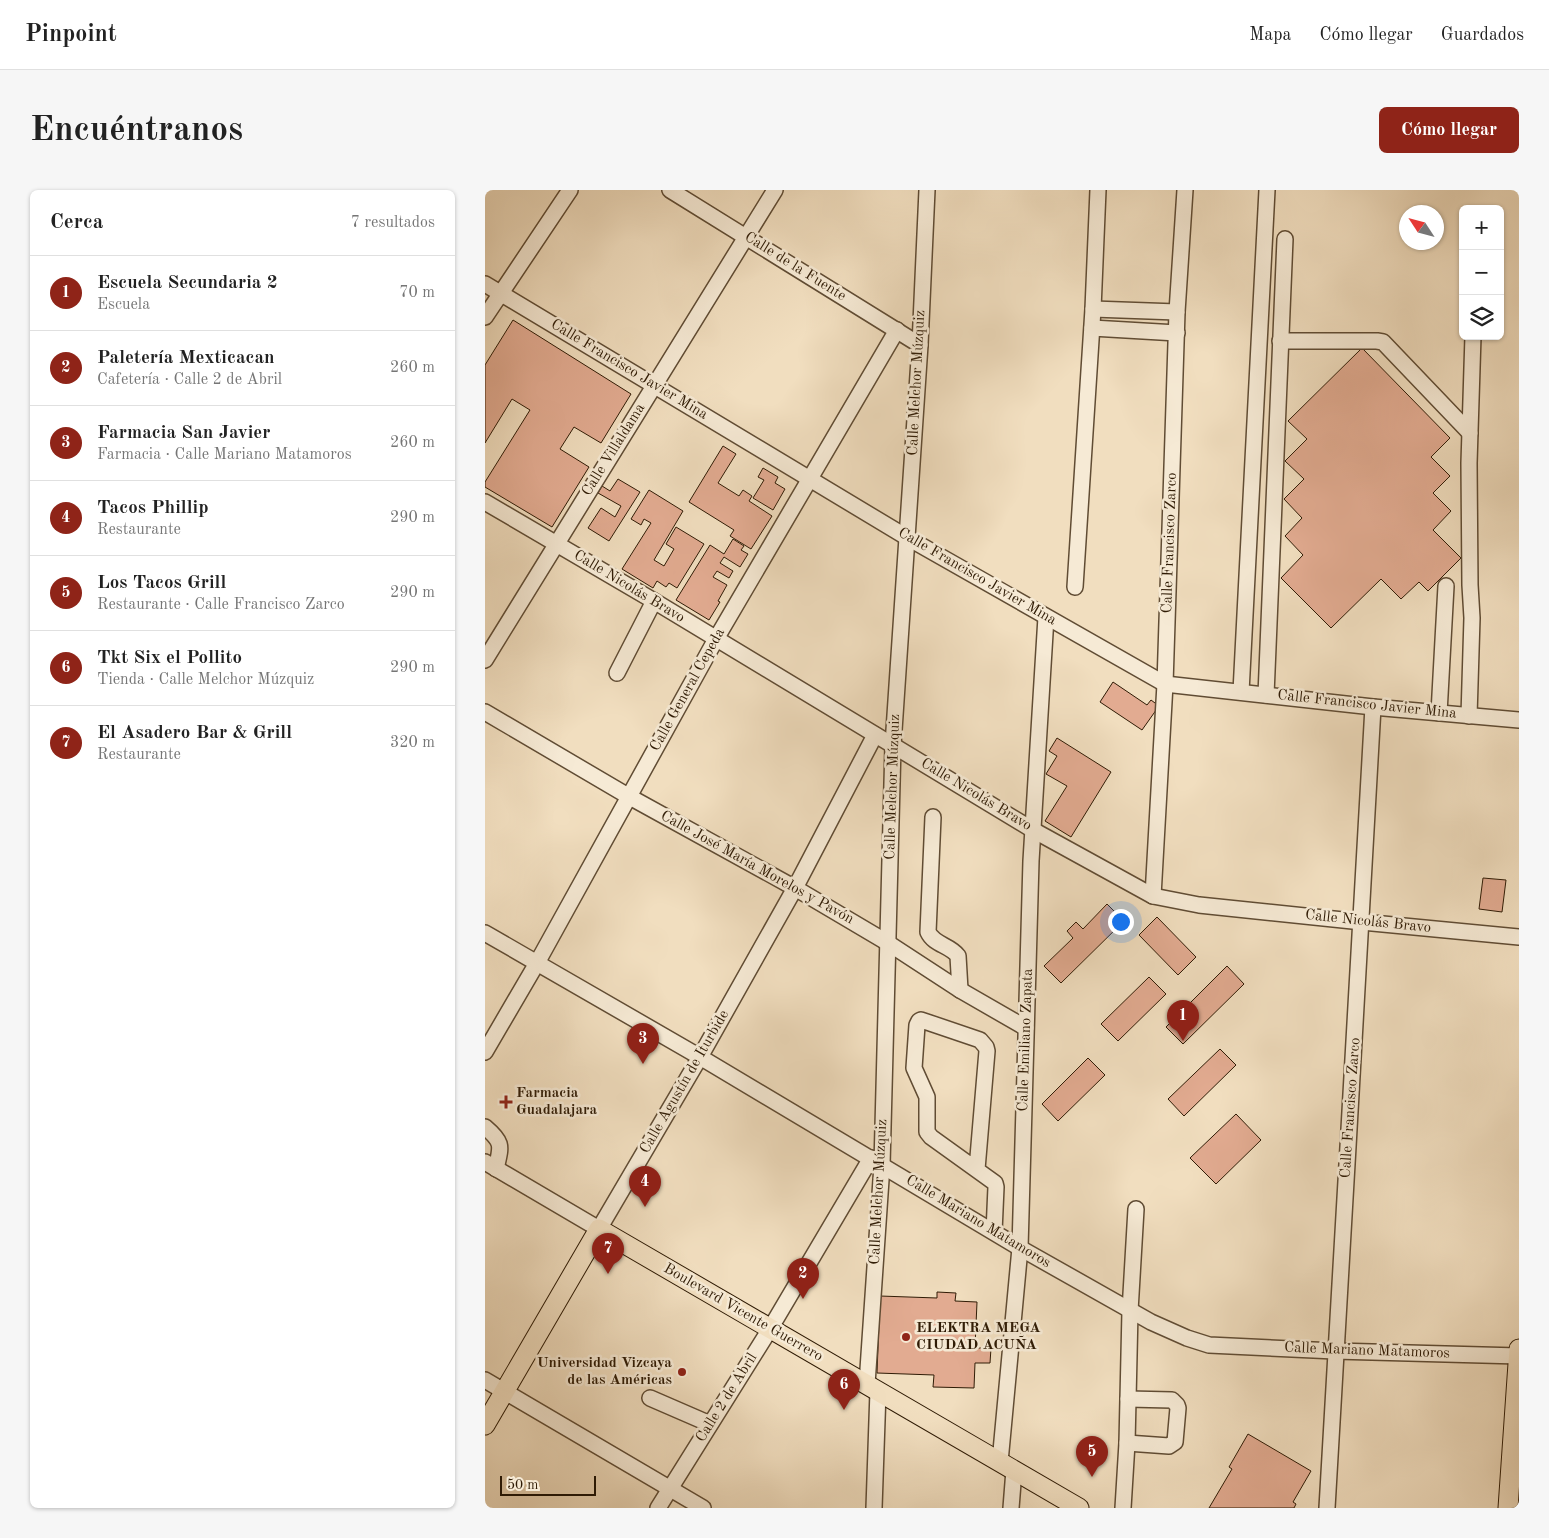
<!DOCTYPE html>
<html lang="es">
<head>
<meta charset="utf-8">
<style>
	:root { --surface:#fff; --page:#f6f6f6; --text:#222; --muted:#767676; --line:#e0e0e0; --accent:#8f2418 }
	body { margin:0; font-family:"Old Standard TT",serif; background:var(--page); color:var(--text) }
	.controls { position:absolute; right:15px; top:15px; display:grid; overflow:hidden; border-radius:8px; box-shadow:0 1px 4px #0004 }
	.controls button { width:45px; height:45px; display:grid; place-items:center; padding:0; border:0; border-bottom:1px solid var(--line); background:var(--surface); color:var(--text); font:25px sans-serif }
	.compass { position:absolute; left:914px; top:15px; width:45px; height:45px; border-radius:50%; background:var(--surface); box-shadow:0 1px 4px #0004; rotate:306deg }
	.scale { position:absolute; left:15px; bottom:12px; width:96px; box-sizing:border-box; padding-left:5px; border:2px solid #2f1b05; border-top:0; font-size:14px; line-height:18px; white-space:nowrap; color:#2f1b05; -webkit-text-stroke:4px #f6ead5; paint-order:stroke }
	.you { position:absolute; left:635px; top:731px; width:18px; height:18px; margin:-12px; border:4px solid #fff; border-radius:50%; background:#1a73e8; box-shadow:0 0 0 8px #1a73e833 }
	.badge { display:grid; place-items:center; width:32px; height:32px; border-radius:50%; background:var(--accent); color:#fff; font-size:16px; font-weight:700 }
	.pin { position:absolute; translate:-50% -41px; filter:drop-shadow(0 1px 2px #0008) }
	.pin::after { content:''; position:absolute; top:26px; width:18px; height:15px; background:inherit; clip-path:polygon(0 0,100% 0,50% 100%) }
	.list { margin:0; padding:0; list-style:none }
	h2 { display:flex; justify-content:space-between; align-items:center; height:65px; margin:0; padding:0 20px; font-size:21px }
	h2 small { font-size:16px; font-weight:400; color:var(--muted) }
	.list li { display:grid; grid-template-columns:32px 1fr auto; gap:15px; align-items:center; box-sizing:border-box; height:75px; padding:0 20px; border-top:1px solid var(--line) }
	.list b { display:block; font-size:19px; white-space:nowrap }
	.list p { margin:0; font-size:16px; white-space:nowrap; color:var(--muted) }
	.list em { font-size:16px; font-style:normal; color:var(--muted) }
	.icon { flex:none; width:28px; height:28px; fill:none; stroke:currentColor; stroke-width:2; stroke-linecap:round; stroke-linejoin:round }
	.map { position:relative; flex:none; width:1034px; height:1318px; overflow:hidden; border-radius:8px }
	header { display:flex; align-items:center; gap:30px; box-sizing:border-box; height:70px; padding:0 25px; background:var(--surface); border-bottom:1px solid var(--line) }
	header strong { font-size:24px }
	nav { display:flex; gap:28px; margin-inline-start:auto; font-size:18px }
	.intro { display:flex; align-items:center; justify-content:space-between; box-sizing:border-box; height:120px; padding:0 30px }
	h1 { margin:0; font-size:35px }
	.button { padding:12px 22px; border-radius:8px; background:var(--accent); color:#fff; font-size:18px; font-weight:700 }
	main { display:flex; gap:30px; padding:0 30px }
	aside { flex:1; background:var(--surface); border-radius:8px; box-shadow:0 1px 4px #0004 }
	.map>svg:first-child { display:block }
	.building { fill:#e2ab91; stroke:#2f1b05 }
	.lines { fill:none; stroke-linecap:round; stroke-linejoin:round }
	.minor-casing { stroke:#604c34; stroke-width:18 }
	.major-casing { stroke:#2f1b05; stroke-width:21 }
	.minor { stroke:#f6ead5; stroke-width:15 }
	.major { stroke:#f1debf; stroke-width:19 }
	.poi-dot { fill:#8f2418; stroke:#f6ead5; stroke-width:2 }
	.labels { text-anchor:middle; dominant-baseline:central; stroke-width:5; stroke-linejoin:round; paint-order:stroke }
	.street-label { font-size:15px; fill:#2f1b05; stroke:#f6ead5 }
	.poi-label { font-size:15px; font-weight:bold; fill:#2f1b05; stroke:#f6ead5; text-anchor:start }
</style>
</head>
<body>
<header>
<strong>Pinpoint</strong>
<nav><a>Mapa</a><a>Cómo llegar</a><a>Guardados</a></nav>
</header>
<div class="intro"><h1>Encuéntranos</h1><a class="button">Cómo llegar</a></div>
<main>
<aside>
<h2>Cerca<small>7 resultados</small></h2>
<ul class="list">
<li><span class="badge">1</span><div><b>Escuela Secundaria 2</b><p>Escuela</p></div><em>70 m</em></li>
<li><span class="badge">2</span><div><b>Paletería Mexticacan</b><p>Cafetería · Calle 2 de Abril</p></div><em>260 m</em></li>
<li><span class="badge">3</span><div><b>Farmacia San Javier</b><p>Farmacia · Calle Mariano Matamoros</p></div><em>260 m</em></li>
<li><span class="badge">4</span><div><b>Tacos Phillip</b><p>Restaurante</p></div><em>290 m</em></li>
<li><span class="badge">5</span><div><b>Los Tacos Grill</b><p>Restaurante · Calle Francisco Zarco</p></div><em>290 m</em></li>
<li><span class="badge">6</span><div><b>Tkt Six el Pollito</b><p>Tienda · Calle Melchor Múzquiz</p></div><em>290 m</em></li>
<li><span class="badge">7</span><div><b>El Asadero Bar &amp; Grill</b><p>Restaurante</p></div><em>320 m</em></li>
</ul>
</aside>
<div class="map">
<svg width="1034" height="1318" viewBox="0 0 1034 1318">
	<rect width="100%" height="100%" fill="#f1debf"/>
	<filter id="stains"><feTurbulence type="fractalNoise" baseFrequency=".004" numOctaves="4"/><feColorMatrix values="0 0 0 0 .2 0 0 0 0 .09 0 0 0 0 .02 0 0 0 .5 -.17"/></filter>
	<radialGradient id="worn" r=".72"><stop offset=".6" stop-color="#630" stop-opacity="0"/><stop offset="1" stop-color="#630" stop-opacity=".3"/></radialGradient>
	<g class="building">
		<polygon points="28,130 146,204 116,253 89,237 75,259 104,277 67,337 0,297 0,292 45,220 27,209 0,253 0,175"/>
		<polygon points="877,158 965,248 946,267 965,286 948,303 966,321 948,340 976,368 943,401 934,392 916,409 896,389 846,438 796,388 818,365 800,346 817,328 799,309 819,289 800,271 822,249 803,231"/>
		<polygon points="238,256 251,264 233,293 254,306 258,300 267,306 264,311 287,326 266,359 245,346 249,340 204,312"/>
		<polygon points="278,278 293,287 290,293 300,299 288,320 268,308 279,290 273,287"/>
		<polygon points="133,289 155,302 124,351 103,338 116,318 130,327 136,316 113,303 117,296 125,301"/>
		<polygon points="164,300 198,321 169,370 179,376 189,359 181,354 191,337 219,354 192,398 184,393 181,397 172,391 168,398 137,379 166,333 159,329 156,335 146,329"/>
		<polygon points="248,349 259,356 256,360 263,364 255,377 239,367 235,373 248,381 244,388 232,381 228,387 242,395 233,411 235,412 224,430 191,410 225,355 239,364"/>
		<polygon points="628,492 662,515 666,510 674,516 657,540 615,512"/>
		<polygon points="572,548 626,582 586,647 560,631 582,596 561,584 572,566 564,561"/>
		<polygon points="998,688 1021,690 1017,722 994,719"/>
		<polygon points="622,714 639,731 576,793 559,776 588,748 582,741 591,732 598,739"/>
		<polygon points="672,727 711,767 693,785 654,745"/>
		<polygon points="742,776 759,794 698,854 681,837"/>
		<polygon points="664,787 681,804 633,851 616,834"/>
		<polygon points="735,859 751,875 699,926 683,909"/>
		<polygon points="603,868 620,885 573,931 557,914"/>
		<polygon points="751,924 776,950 731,994 705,968"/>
		<polygon points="452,1102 471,1103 470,1111 492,1112 490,1158 506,1158 505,1173 490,1173 489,1198 448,1197 449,1185 392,1183 395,1106 452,1108"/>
		<polygon points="763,1244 826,1281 808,1312 811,1314 809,1318 724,1318 747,1279 744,1277"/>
	</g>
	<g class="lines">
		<defs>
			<g id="minor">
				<polyline points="185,0 435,155"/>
				<polyline points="0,94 423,348 680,494 888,517 1034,530"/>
				<polyline points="608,119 692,122"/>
				<polyline points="0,127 85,0"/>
				<polyline points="607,138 692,143"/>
				<polyline points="795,151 892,151 898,152 985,243"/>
				<polyline points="0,312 169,411 548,640 668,706 714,715 877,732 1034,747"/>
				<polyline points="590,397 608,119 613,0"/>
				<polyline points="0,470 290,0"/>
				<polyline points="132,483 169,411"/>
				<polyline points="756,502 782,0"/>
				<polyline points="781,505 800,49"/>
				<polyline points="0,522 143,606 310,698 403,753 475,800 541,838"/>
				<polyline points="954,523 961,396"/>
				<polyline points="984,526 987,428 985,395 984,273 988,146"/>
				<path d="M448,627L443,742C449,755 465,755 473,766L475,800"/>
				<polyline points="668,706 680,494 692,122 700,0"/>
				<polyline points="0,743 215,867 535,1058 666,1132 702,1148 724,1155 850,1161 1034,1166"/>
				<polyline points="0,862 52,773 231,449 412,140"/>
				<path d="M0,937C19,953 16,956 11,979"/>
				<polyline points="0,972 114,1039 215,867 310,698 390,545"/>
				<polyline points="492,979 502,861 501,857 495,850 436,830 434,831 432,835 429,878 442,907 442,942 446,947 510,993 511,997 509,1042"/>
				<polyline points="0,1190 218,1318"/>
				<polyline points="382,1194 397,975 408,555 435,155 442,0"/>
				<polyline points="165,1208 225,1234"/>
				<polyline points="642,1253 684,1256 690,1252 693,1218 692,1215 687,1210 643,1209"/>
				<polyline points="515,1272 535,1058 546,671 561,427"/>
				<polyline points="173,1318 285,1139 386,968"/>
				<polyline points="389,1318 393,1201"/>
				<polyline points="526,1318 529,1280"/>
				<polyline points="638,1318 642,1253 645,1121 651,1019"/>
				<path d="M842,1318C856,1051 875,784 888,517"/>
			</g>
			<g id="major">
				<polyline points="0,1235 114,1039 594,1318"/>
				<polyline points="1023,1318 1034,1159"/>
			</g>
		</defs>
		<use href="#minor" class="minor-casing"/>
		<use href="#major" class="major-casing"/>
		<use href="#minor" class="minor"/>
		<use href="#major" class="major"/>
	</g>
	<g class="poi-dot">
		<path d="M18.5 904.5h5v5h5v5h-5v5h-5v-5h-5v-5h5z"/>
		<circle cx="421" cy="1147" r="5"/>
		<circle cx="197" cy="1182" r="5"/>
	</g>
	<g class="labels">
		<g class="street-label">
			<text transform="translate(310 77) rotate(32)">Calle de la Fuente</text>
			<text transform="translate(144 180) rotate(31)">Calle Francisco Javier Mina</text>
			<text transform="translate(432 193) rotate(-87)">Calle Melchor Múzquiz</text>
			<text transform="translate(129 260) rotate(-58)">Calle Villaldama</text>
			<text transform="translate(685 353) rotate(-88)">Calle Francisco Zarco</text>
			<text transform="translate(492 387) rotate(30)">Calle Francisco Javier Mina</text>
			<text transform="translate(144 397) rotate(31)">Calle Nicolás Bravo</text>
			<text transform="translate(203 500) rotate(-61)">Calle General Cepeda</text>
			<text transform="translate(882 515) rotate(6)">Calle Francisco Javier Mina</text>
			<text transform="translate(408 597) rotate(-88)">Calle Melchor Múzquiz</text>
			<text transform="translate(491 605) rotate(31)">Calle Nicolás Bravo</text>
			<text transform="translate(272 678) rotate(29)">Calle José María Morelos y Pavón</text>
			<text transform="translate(883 732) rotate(6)">Calle Nicolás Bravo</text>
			<text transform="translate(541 850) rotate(-88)">Calle Emiliano Zapata</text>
			<text transform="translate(200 892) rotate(-60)">Calle Agustín de Iturbide</text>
			<text transform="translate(866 918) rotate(-86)">Calle Francisco Zarco</text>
			<text transform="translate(394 1002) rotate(-87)">Calle Melchor Múzquiz</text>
			<text transform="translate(493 1032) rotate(31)">Calle Mariano Matamoros</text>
			<text transform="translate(258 1123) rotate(30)">Boulevard Vicente Guerrero</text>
			<text transform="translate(882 1161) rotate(2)">Calle Mariano Matamoros</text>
			<text transform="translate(242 1208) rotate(-58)">Calle 2 de Abril</text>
		</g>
		<g class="poi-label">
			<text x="31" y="903">Farmacia<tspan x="31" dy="17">Guadalajara</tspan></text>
			<text x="431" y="1138">ELEKTRA MEGA<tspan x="431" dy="17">CIUDAD ACUÑA</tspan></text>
			<text x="187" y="1173" text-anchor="end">Universidad Vizcaya<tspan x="187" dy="17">de las Américas</tspan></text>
		</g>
	</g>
	<rect width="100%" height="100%" filter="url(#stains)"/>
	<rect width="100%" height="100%" fill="url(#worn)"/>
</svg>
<div class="controls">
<button>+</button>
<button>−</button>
<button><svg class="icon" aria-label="layers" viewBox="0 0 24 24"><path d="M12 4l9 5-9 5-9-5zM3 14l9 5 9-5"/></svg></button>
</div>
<svg class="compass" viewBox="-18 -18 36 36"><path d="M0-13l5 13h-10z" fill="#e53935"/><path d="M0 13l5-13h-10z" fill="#767676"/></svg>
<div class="scale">50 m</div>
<div class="you"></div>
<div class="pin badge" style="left:698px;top:851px">1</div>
<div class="pin badge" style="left:318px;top:1109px">2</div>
<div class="pin badge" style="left:158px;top:874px">3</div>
<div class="pin badge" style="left:160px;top:1017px">4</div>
<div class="pin badge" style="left:607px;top:1287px">5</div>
<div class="pin badge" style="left:359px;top:1220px">6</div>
<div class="pin badge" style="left:123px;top:1084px">7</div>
</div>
</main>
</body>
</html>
